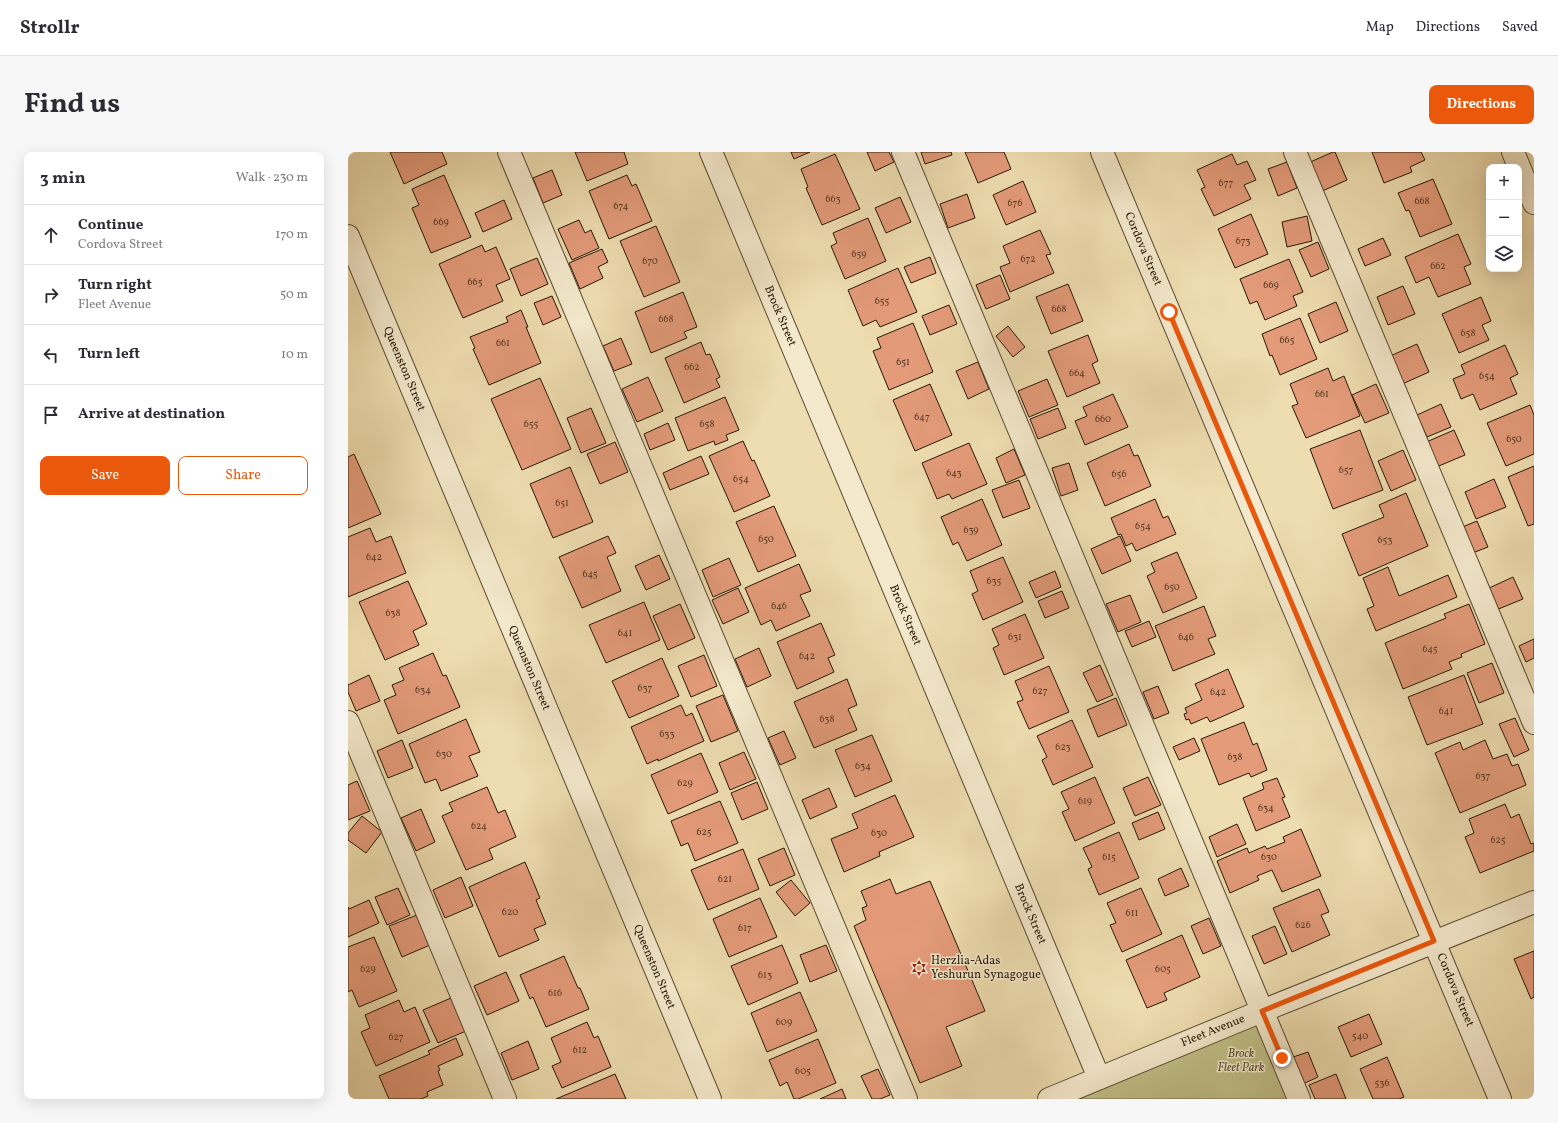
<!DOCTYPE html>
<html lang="en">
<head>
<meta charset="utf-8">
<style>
	:root { --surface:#fff; --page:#f7f7f7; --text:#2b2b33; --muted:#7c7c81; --line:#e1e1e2; --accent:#ea580c }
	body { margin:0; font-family:Vollkorn,serif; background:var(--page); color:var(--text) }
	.controls { position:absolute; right:12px; top:12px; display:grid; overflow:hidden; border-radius:8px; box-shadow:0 4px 16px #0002 }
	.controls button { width:36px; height:36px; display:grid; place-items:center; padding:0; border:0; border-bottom:1px solid var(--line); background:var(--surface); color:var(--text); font:20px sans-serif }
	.stop { position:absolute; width:12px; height:12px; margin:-9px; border:3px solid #ea580c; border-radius:50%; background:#fff }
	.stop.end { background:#ea580c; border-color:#fff; box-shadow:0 1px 4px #0008 }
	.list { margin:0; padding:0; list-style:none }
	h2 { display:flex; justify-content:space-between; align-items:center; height:52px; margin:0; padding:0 16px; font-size:17px }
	h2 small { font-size:13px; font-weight:400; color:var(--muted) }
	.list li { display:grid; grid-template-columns:26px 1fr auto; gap:12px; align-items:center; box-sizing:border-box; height:60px; padding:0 16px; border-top:1px solid var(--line) }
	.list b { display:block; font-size:15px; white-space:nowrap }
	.list p { margin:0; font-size:13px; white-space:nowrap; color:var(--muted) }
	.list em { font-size:13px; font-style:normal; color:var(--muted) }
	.actions { display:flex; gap:8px; padding:12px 16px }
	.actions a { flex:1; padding:9px 0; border:1px solid var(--accent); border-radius:8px; text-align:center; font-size:14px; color:var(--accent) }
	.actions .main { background:var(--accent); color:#fff }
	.icon { flex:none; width:22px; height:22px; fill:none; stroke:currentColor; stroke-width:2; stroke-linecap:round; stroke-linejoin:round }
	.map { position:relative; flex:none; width:1186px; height:947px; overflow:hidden; border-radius:8px }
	header { display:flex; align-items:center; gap:24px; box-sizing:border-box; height:56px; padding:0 20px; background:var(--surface); border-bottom:1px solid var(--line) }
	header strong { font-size:19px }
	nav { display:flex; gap:22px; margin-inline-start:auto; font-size:14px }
	.intro { display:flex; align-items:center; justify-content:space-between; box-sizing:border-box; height:96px; padding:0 24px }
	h1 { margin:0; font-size:28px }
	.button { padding:10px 18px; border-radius:8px; background:var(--accent); color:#fff; font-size:14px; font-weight:700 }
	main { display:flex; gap:24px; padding:0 24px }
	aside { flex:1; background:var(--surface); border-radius:8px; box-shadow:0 4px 16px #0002 }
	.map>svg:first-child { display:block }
	.green { fill:#c0bf86; stroke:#746c46 }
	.building { fill:#e49b7a; stroke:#271807 }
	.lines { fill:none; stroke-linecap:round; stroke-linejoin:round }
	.minor-casing { stroke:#594931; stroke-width:24 }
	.minor { stroke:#f4e9cc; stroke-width:22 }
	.route { stroke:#ea580c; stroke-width:5 }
	.labels { text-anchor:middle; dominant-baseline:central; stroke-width:3; stroke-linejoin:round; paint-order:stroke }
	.number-label { font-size:10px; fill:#563924 }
	.street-label { font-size:12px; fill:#271807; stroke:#f4e9cc }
	.poi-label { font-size:12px; fill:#271807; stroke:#f4e9cc; text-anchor:start }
	.park-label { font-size:12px; font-style:italic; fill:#554a2d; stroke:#f4e9cc }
</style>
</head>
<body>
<header>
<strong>Strollr</strong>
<nav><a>Map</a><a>Directions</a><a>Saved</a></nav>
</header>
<div class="intro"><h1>Find us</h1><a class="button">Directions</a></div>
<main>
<aside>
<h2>3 min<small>Walk · 230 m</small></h2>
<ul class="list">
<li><svg class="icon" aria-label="ahead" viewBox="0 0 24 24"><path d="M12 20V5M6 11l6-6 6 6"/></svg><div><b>Continue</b><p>Cordova Street</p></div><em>170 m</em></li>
<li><svg class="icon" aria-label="right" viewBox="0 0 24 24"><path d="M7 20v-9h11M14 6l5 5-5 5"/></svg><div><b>Turn right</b><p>Fleet Avenue</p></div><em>50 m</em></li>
<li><svg class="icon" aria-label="left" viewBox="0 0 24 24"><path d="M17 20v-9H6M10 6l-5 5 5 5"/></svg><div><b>Turn left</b></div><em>10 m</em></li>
<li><svg class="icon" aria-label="arrive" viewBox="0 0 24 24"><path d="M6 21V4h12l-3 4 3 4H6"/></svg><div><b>Arrive at destination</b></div></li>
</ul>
<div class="actions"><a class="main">Save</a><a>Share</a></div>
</aside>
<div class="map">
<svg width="1186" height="947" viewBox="0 0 1186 947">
	<rect width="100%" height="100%" fill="#eeddb0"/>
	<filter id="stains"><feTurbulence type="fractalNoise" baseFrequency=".005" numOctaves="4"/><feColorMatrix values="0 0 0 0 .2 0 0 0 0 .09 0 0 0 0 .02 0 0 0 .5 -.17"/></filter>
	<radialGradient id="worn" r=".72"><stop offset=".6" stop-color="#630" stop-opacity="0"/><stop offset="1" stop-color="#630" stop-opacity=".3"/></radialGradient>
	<polygon class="green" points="914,859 951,947 701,947"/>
	<g class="building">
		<polygon points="42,0 94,0 99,12 56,32"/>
		<polygon points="227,0 276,0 280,12 239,29"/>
		<polygon points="443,0 462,0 446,7"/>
		<polygon points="519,0 541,0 546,10 527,19"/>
		<polygon points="573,0 603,0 604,3 577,12"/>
		<polygon points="617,0 656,0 663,17 630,31"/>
		<polygon points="985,0 987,0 999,28 972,40 960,11"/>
		<polygon points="1024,0 1073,0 1077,8 1062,15 1064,20 1036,31"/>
		<polygon points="487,2 512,57 474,73 458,36 460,35 453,17"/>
		<polygon points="884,2 889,13 899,9 908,28 896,33 903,47 866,64 853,37 857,35 849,18"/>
		<polygon points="939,10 949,36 930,44 920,17"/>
		<polygon points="204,18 214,43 195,51 185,26"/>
		<polygon points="96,23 123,85 83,101 64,56 71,53 64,37"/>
		<polygon points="279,23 284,34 288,32 304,69 261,87 241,39"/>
		<polygon points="1085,27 1104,72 1072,85 1061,58 1058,59 1050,41"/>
		<polygon points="675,29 688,60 658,73 645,43"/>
		<polygon points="619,42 627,66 600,76 592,52"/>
		<polygon points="552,45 563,70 538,81 527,56"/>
		<polygon points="156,48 164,67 135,80 127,61"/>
		<polygon points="903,62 920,102 887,116 870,77"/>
		<polygon points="959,64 964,89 939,95 934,70"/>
		<polygon points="520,66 538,109 497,127 483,94 489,91 485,81"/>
		<polygon points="231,68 237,81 243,78 251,96 224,108 210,77"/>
		<polygon points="308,74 332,130 296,145 272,89"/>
		<polygon points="692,78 703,102 698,103 706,121 662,140 652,115 662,111 655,94"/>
		<polygon points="1110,82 1123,112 1116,115 1123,132 1090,145 1081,125 1068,131 1057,105"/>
		<polygon points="1035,86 1043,103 1017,114 1010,97"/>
		<polygon points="970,90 981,117 963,125 951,98"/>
		<polygon points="134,93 137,100 148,95 162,127 148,133 155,149 115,166 91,112"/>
		<polygon points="254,97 260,110 250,115 255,126 232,137 221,111"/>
		<polygon points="582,105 588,121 563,131 556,115"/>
		<polygon points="189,106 200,132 173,144 162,117"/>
		<polygon points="941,107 955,140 945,144 949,154 917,168 909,149 902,152 892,127"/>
		<polygon points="550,116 569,160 532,175 528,168 515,174 500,138"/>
		<polygon points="652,123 662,147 638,157 628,133"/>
		<polygon points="720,132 735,169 703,182 688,145"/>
		<polygon points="1055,134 1067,162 1040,173 1029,145"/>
		<polygon points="335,140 349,175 336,180 339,186 303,201 287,160"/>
		<polygon points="204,144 213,165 195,173 186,151"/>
		<polygon points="1133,145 1143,169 1134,173 1141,188 1111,201 1094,162"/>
		<polygon points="988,150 1000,179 972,191 960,162"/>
		<polygon points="601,153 609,172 582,183 574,164"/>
		<polygon points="173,158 180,175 178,175 193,211 141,233 125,197 127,196 122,185 160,170 158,165"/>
		<polygon points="952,166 969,207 932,223 924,203 922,204 914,182"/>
		<polygon points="565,171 585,220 541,238 525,199 533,196 529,186"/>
		<polygon points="660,174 677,195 665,205 648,184"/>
		<polygon points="740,183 750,209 744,212 752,231 719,245 700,199"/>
		<polygon points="273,186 284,212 266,219 255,194"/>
		<polygon points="353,190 358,203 362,202 372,225 368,227 372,235 336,251 317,206"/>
		<polygon points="1069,192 1081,220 1052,233 1040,205"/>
		<polygon points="1157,193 1170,222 1162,226 1169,242 1132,258 1125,242 1113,247 1105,227 1117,222 1113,213"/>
		<polygon points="630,210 641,237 620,247 608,219"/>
		<polygon points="980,216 985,229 996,224 1012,264 958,286 944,254 950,252 942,232"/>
		<polygon points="300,225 315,259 289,270 274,237"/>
		<polygon points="192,226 223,297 174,318 143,247"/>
		<polygon points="699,227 710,253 681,265 670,239"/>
		<polygon points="582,232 604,283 567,299 545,248"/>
		<polygon points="1028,232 1041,261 1017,271 1004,243"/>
		<polygon points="765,242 780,275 737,293 727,269 739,264 735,255"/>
		<polygon points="377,245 391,278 378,283 380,288 367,293 366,289 340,299 327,266"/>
		<polygon points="1093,252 1103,275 1079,285 1069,263"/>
		<polygon points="1182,253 1186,263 1186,302 1158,314 1139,271"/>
		<polygon points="243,256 258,291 233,301 219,266"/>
		<polygon points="710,256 718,276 690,287 682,267"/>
		<polygon points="320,271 327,288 302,298 296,282"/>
		<polygon points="1012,278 1035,338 985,357 962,297"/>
		<polygon points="1106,278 1117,303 1086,316 1076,291"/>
		<polygon points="395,289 404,309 406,308 422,344 386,360 361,304"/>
		<polygon points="267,290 280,320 252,332 239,302"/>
		<polygon points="621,291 639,332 604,347 601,342 589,347 574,311"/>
		<polygon points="781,292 786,304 790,303 803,334 757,354 739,311"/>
		<polygon points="666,297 677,323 658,331 648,306"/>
		<polygon points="1055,298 1068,328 1043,339 1030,309"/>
		<polygon points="6,302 33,362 0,376 0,305"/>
		<polygon points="353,304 361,322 322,338 315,321"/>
		<polygon points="721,311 730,338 713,344 704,316"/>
		<polygon points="1186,314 1186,372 1180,374 1160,325"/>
		<polygon points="222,315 245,370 205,386 182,332"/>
		<polygon points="1146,327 1158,355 1128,367 1117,340"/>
		<polygon points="671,328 682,356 655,366 644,338"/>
		<polygon points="1058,341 1080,394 1011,424 994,382 1036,365 1031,353"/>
		<polygon points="634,347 654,393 619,409 610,390 605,393 593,365"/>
		<polygon points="807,347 815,366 820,364 828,382 788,399 784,391 778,394 773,382 770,383 763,366"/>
		<polygon points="426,354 448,404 410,420 388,370"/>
		<polygon points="1129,369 1140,395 1122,402 1112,376"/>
		<polygon points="22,376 28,390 43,384 58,421 0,445 0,385"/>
		<polygon points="260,384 268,401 259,405 273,439 234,456 211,405"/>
		<polygon points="772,384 783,409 754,422 743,397"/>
		<polygon points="829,400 849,446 815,461 799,424 807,420 803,411"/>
		<polygon points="311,403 322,427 298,438 287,414"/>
		<polygon points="655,405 675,450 635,468 624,442 630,439 622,419"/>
		<polygon points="381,406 393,433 365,445 354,418"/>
		<polygon points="451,412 463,439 452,443 462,464 428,479 423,468 413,473 397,436"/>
		<polygon points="1040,415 1051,444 1100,423 1109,445 1028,479 1019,457 1026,454 1015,426"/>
		<polygon points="707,419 713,435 688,446 681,430"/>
		<polygon points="1165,425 1175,447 1148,458 1139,437"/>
		<polygon points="60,429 79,472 65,479 71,493 37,508 11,450"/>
		<polygon points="390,436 401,460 375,472 364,448"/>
		<polygon points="714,439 721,456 697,466 690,449"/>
		<polygon points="782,443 793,470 770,480 758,452"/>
		<polygon points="296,450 312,488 258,511 241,473"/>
		<polygon points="332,452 347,486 320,498 305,464"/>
		<polygon points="1121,452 1137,492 1113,502 1114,505 1101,510 1104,517 1055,537 1037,491 1098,466 1096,462"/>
		<polygon points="856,454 868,484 860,487 867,502 825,519 807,474"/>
		<polygon points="677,462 696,506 656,523 645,496 651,493 644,477"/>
		<polygon points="801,469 808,485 784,495 777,479"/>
		<polygon points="473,471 487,503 480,506 486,520 449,537 429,490"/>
		<polygon points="1186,487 1186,506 1178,510 1171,494"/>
		<polygon points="411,496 423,524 399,535 387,507"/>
		<polygon points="85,501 95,524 98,523 112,555 50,582 36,548 48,543 44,533 56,528 51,516"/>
		<polygon points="356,503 369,534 343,545 330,514"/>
		<polygon points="314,506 331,544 281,566 264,529"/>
		<polygon points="1144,511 1156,541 1131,551 1119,521"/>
		<polygon points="752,513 765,543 749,550 735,521"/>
		<polygon points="701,514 721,560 681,577 669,550 675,548 667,529"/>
		<polygon points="880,517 896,555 862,570 859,565 843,572 841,567 838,568 836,562 839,561 837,556 854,548 847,532"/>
		<polygon points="21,523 32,549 8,559 0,540 0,533"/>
		<polygon points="1116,523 1135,572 1079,593 1060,545"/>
		<polygon points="499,527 509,553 500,557 509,578 466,596 446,550"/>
		<polygon points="810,534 821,561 806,567 795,540"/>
		<polygon points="375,543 390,579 363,590 348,554"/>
		<polygon points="768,546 779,573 750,585 739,558"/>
		<polygon points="333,553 338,564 344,561 356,589 310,609 310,607 299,612 283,575"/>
		<polygon points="1167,566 1181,598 1166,605 1151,572"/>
		<polygon points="118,567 132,600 121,604 130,624 93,639 88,627 77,631 61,592"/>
		<polygon points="724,568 745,615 705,633 694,608 699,605 689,584"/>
		<polygon points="896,570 905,593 909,591 919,618 903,625 901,621 871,633 853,587"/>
		<polygon points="436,579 448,606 432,613 420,586"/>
		<polygon points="524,583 544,629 507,645 487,598"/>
		<polygon points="846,586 852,599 831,608 825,595"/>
		<polygon points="54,588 65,616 40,626 29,599"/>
		<polygon points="1137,588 1145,607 1159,602 1164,614 1170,612 1178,633 1112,661 1087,601 1112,590 1115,598"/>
		<polygon points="396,600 408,627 382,638 371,611"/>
		<polygon points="353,601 370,640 320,662 303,623"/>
		<polygon points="747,625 767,671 727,689 714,660 721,657 713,640"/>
		<polygon points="800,625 813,653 787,664 775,636"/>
		<polygon points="929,626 937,645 934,646 942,665 908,679 895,646 916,637 914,631"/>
		<polygon points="9,629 22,659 0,668 0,633"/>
		<polygon points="409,630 420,657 394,668 383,641"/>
		<polygon points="139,635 150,661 157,658 168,685 141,697 145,707 118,718 94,664 105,659 101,651"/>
		<polygon points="481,636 489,655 462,667 454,648"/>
		<polygon points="547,643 566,685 531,700 532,704 496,720 483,687 510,676 504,662"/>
		<polygon points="372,649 390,691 347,709 340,691 333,694 323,669"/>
		<polygon points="1157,652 1163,666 1171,662 1183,692 1186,691 1186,699 1132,721 1117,685 1126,681 1121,667"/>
		<polygon points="73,657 87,690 68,699 53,666"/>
		<polygon points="810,660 817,677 791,688 784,671"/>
		<polygon points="14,664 34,680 18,701 0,688 0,681"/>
		<polygon points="889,672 898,692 869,705 861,685"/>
		<polygon points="953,677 973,724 934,740 924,718 909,724 911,728 882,741 869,709 899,696 901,701 917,694 919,697 937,690 935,685"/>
		<polygon points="771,680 791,726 751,743 740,717 744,715 735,696"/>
		<polygon points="436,696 447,723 422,734 410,707"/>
		<polygon points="395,697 411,737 360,758 343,718"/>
		<polygon points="177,710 192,746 188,748 198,772 186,777 191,788 151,805 121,735"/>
		<polygon points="833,716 841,734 817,744 810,727"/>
		<polygon points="113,725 125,754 97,766 85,738"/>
		<polygon points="542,727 548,742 582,729 637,859 598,875 614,914 572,931 506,774 518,768 514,756 519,754 513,739"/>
		<polygon points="443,728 462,751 447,764 428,740"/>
		<polygon points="50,736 62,763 39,773 27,745"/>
		<polygon points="793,736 814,782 774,800 762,773 768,771 759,751"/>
		<polygon points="971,737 981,760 973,763 982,783 944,800 925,756"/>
		<polygon points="412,746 429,785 381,805 365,767"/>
		<polygon points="21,748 31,771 0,785 0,755 1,757"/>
		<polygon points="69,763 82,793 54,805 41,774"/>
		<polygon points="861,766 873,794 855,802 843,774"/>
		<polygon points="927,774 939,802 916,812 904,784"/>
		<polygon points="834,783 852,825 816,841 819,848 799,856 778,808"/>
		<polygon points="26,785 49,839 11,855 4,838 0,840 0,795"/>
		<polygon points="434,793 450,831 400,853 383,814"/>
		<polygon points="478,793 489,819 462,830 452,803"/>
		<polygon points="1186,799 1186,845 1183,847 1166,807"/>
		<polygon points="216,804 230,836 232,836 241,857 198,875 185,845 182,847 172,823"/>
		<polygon points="158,820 171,849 139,863 126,834"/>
		<polygon points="452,840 469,879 419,900 403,861"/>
		<polygon points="103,846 118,879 90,891 75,858"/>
		<polygon points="51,848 56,860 67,855 82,890 28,914 13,880 22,876 17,863"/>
		<polygon points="1021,862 1034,892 1003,905 990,875"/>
		<polygon points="239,870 246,886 250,884 263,915 214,936 204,914 213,910 203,886"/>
		<polygon points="108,886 115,903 90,914 92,918 90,919 95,933 79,940 80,944 73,947 41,947 31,924 82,902 80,899"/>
		<polygon points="470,887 488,931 450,947 446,947 439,930 432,934 421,908"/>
		<polygon points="180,889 191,917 164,928 153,901"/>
		<polygon points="960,900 970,925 955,932 945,905"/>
		<polygon points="1039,905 1056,945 1051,947 1025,947 1012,917"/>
		<polygon points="530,917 542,943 532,947 524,947 513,924"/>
		<polygon points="267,922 278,947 208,947"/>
		<polygon points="988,922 998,947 967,947 961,933"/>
		<polygon points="494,937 498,947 472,947"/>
	</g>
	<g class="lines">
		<defs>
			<g id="minor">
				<polyline points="161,0 558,947"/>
				<polyline points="363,0 751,926"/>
				<polyline points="555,0 951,947"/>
				<polyline points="754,0 1152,947"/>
				<polyline points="947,0 1186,571"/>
				<polyline points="1165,0 1186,51"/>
				<polyline points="0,84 362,947"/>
				<polyline points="0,570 157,947"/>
				<polyline points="701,947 914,859 1186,750"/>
			</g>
		</defs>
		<use href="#minor" class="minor-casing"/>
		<use href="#minor" class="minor"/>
	</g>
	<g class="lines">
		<polyline class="route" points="821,160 1086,789 914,859 934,906"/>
	</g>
	<defs>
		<symbol id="synagogue-bare" viewBox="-9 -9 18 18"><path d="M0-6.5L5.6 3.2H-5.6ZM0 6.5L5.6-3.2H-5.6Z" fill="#8f2418" stroke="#f4e9cc" stroke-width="2.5" paint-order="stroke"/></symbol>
	</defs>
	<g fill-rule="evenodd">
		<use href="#synagogue-bare" x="560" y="805" width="22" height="22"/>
	</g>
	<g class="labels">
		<g class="number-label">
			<text x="878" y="31">677</text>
			<text x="485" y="47">663</text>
			<text x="1074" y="49">668</text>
			<text x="667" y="51">676</text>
			<text x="273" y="54">674</text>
			<text x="93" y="70">669</text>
			<text x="895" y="89">673</text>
			<text x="511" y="102">659</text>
			<text x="680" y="107">672</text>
			<text x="302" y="109">670</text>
			<text x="1090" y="114">662</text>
			<text x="127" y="130">665</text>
			<text x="923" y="133">669</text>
			<text x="534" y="149">655</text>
			<text x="711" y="157">668</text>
			<text x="318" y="167">668</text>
			<text x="1120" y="181">658</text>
			<text x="939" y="188">665</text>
			<text x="155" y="191">661</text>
			<text x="555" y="210">651</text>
			<text x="344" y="215">662</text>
			<text x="729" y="221">664</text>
			<text x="1139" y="224">654</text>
			<text x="974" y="242">661</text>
			<text x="574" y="265">647</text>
			<text x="755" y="267">660</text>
			<text x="183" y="272">655</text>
			<text x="359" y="272">658</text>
			<text x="1166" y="287">650</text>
			<text x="998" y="318">657</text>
			<text x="606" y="321">643</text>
			<text x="771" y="322">656</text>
			<text x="393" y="327">654</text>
			<text x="214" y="351">651</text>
			<text x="795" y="374">654</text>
			<text x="623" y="378">639</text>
			<text x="418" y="387">650</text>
			<text x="1037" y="388">653</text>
			<text x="26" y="405">642</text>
			<text x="242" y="422">645</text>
			<text x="646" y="429">635</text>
			<text x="824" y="435">650</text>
			<text x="431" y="454">646</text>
			<text x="45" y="461">638</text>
			<text x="277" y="481">641</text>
			<text x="667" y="485">631</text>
			<text x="838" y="485">646</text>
			<text x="1082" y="497">645</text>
			<text x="459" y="504">642</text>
			<text x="297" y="536">637</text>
			<text x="75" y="538">634</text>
			<text x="692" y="539">627</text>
			<text x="870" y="540">642</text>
			<text x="1098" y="559">641</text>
			<text x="479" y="567">638</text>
			<text x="319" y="582">633</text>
			<text x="715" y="595">623</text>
			<text x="96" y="602">630</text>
			<text x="887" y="605">638</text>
			<text x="515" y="614">634</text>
			<text x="1135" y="624">637</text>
			<text x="337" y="631">629</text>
			<text x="737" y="649">619</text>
			<text x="918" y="656">634</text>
			<text x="131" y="674">624</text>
			<text x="356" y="680">625</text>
			<text x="531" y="681">630</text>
			<text x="1150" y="688">625</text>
			<text x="761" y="705">615</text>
			<text x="921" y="705">630</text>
			<text x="377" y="727">621</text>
			<text x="162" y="760">620</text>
			<text x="784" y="761">611</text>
			<text x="955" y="773">626</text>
			<text x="397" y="776">617</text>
			<text x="20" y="817">629</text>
			<text x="815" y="817">605</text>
			<text x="417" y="823">613</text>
			<text x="207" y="841">616</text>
			<text x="436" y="870">609</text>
			<text x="1012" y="884">540</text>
			<text x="48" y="885">627</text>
			<text x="232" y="898">612</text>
			<text x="455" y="919">605</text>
			<text x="1034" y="931">536</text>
		</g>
		<g class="street-label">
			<text transform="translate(795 97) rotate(67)">Cordova Street</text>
			<text transform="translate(432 164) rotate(67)">Brock Street</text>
			<text transform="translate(56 217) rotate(67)">Queenston Street</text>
			<text transform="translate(557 463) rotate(67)">Brock Street</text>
			<text transform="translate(181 516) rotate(67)">Queenston Street</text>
			<text transform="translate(682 762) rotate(67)">Brock Street</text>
			<text transform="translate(306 815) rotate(67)">Queenston Street</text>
			<text transform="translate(1107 838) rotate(67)">Cordova Street</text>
			<text transform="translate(865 879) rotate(-22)">Fleet Avenue</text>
		</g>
		<g class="poi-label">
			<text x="583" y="809">Herzlia-Adas<tspan x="583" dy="14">Yeshurun Synagogue</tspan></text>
		</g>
		<g class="park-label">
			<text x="893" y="902">Brock<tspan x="893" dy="14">Fleet Park</tspan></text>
		</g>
	</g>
	<rect width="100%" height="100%" filter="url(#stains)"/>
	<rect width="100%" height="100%" fill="url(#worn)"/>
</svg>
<div class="controls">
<button>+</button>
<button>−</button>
<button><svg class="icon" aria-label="layers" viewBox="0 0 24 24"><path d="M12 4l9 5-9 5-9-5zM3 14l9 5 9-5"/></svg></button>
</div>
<div class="stop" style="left:821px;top:160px"></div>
<div class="stop end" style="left:934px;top:906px"></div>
</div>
</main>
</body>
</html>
